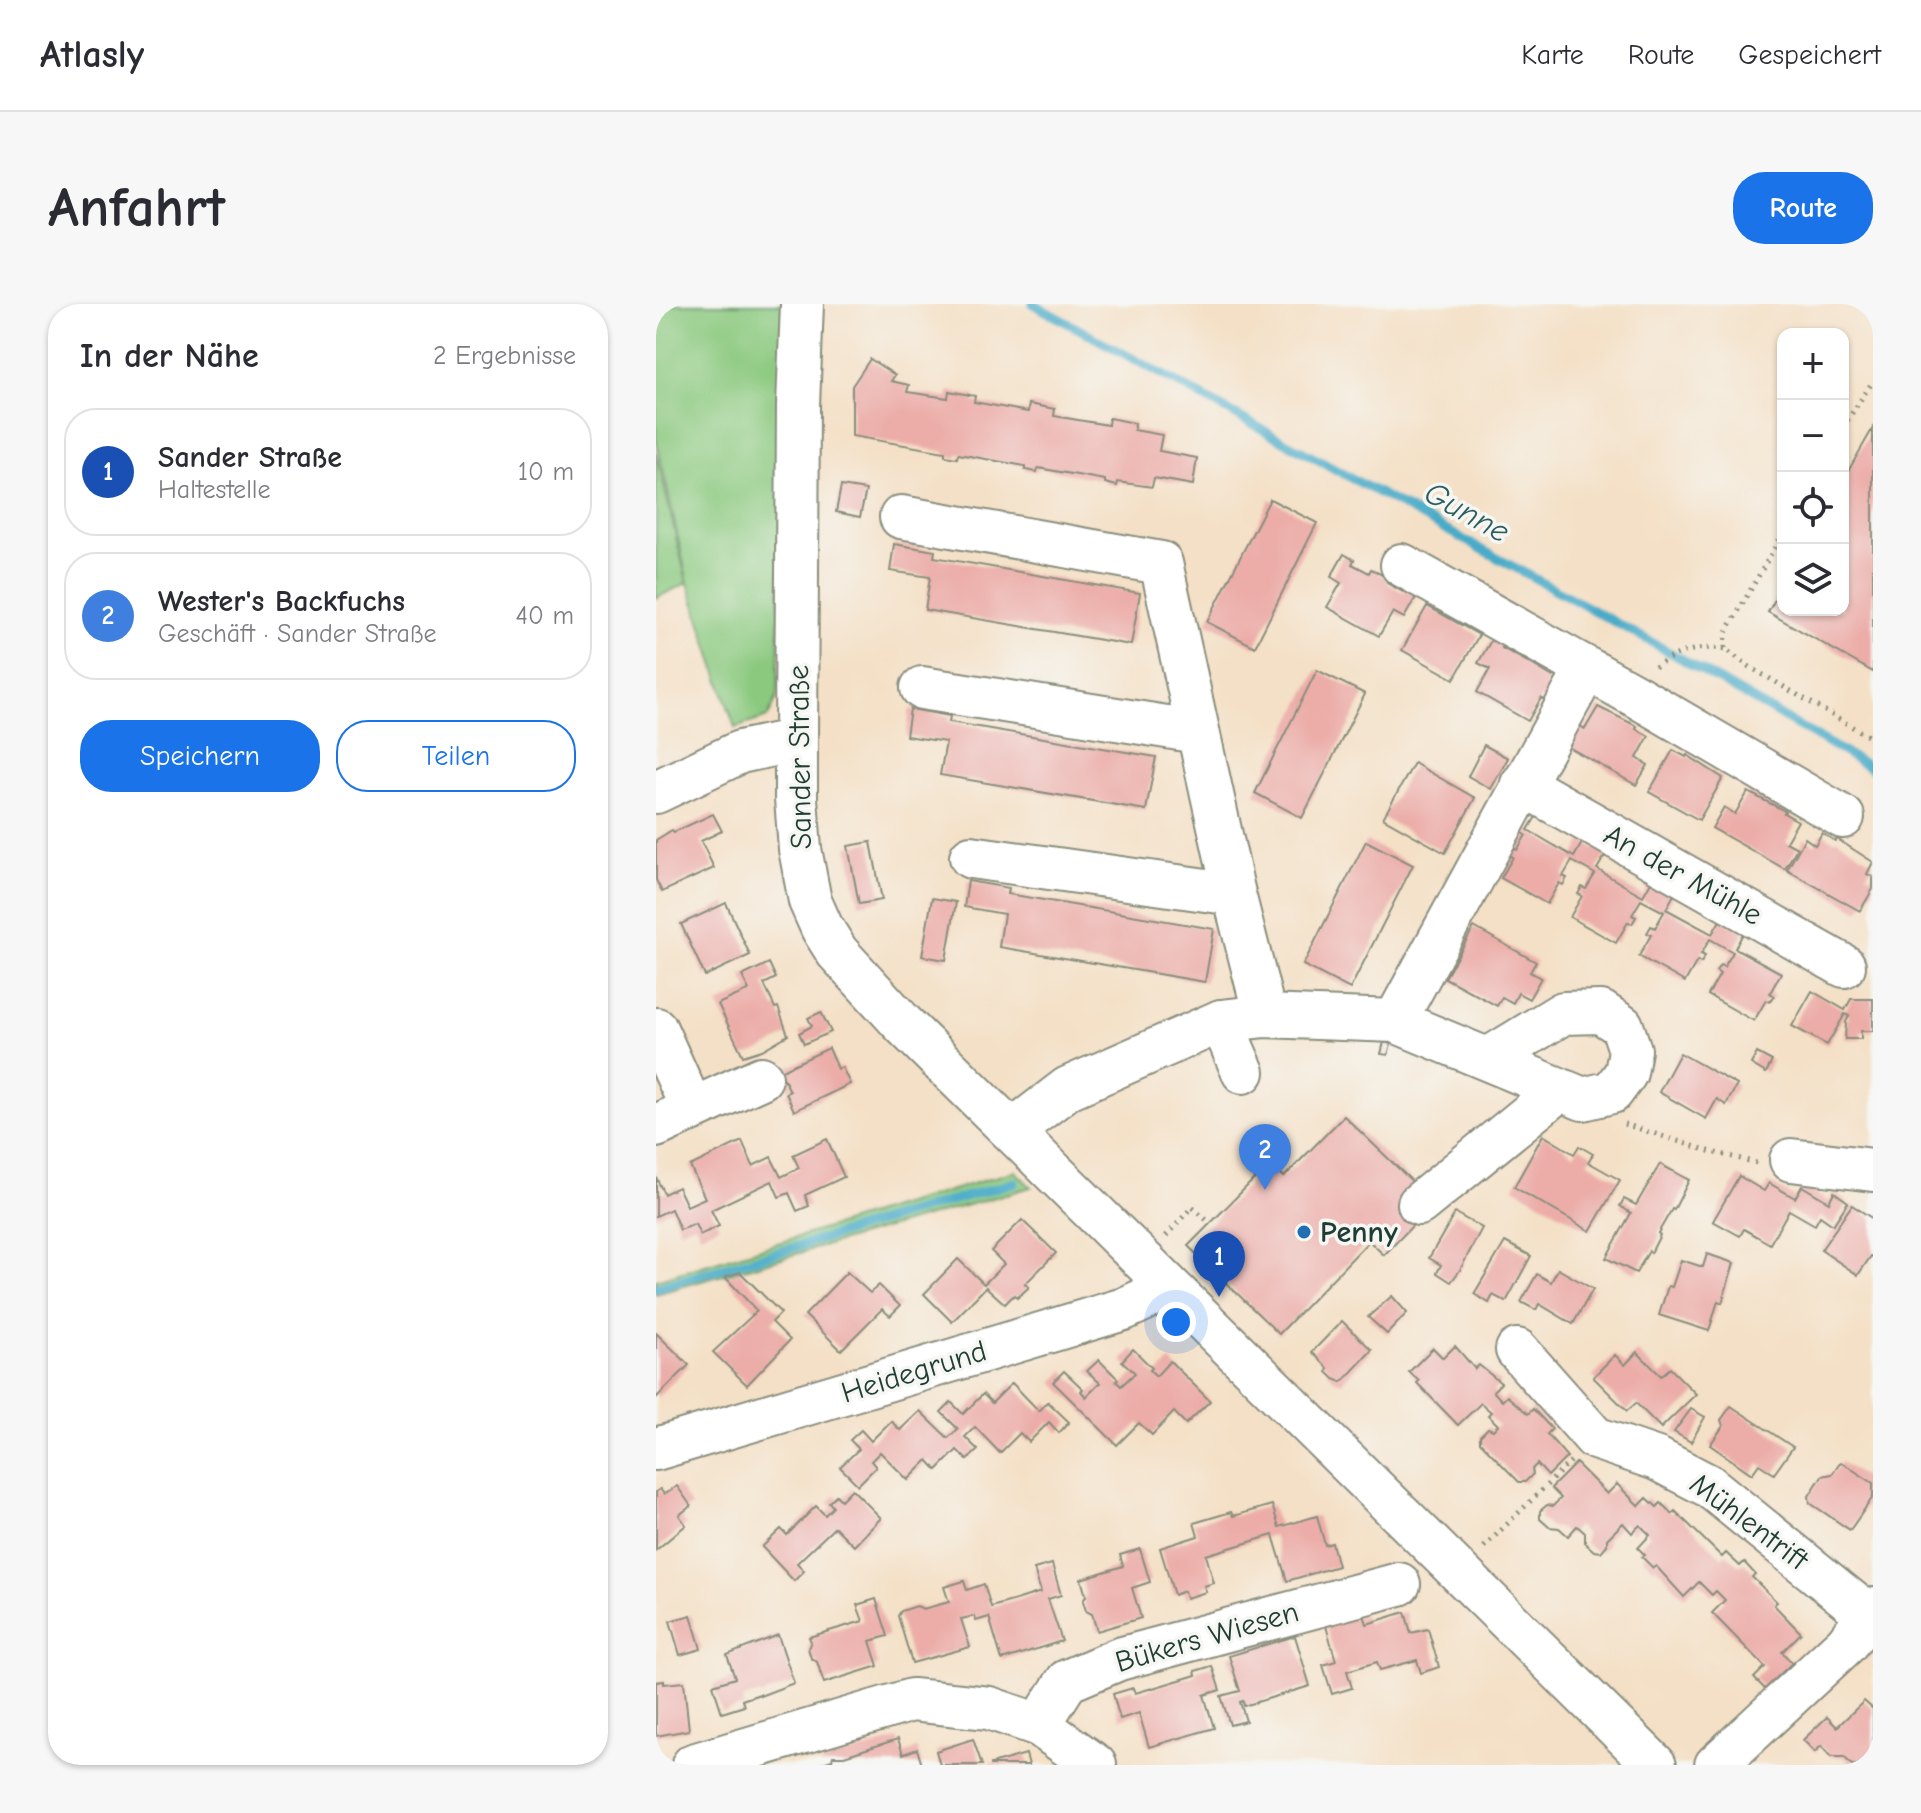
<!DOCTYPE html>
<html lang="de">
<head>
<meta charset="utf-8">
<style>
	:root { --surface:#fff; --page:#f7f7f7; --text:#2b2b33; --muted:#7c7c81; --line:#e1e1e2; --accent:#1a73e8 }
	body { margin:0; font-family:"Comic Neue",sans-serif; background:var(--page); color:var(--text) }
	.controls { position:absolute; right:24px; top:24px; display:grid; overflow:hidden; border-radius:16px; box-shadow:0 2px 6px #0004 }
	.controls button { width:72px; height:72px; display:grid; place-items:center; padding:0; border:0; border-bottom:2px solid var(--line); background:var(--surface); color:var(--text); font:40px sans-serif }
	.you { position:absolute; left:520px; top:1018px; width:28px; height:28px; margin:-20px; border:6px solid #fff; border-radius:50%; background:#1a73e8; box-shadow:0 0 0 12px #1a73e833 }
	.badge { display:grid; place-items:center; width:52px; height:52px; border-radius:50%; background:var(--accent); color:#fff; font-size:26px; font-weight:700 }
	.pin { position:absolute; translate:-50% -66px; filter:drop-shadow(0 2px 4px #0008) }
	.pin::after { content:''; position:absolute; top:42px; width:28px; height:24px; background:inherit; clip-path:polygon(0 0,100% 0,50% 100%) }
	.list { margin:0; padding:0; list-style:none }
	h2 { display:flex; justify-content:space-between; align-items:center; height:104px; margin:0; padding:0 32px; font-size:34px }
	h2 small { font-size:26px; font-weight:400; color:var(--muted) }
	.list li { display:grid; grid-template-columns:52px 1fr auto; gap:24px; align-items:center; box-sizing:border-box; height:128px; margin:0 16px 16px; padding:0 16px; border:2px solid var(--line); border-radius:32px }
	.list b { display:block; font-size:30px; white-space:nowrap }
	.list p { margin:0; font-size:26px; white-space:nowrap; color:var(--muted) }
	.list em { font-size:26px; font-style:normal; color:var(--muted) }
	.actions { display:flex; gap:16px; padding:24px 32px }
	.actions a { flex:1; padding:18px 0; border:2px solid var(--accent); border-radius:32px; text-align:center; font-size:28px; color:var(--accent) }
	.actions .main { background:var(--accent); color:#fff }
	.icon { flex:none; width:44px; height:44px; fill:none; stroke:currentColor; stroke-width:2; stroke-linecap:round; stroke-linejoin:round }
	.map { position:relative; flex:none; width:1217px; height:1461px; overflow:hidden; border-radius:32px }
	header { display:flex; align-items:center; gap:48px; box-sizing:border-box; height:112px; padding:0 40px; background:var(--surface); border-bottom:2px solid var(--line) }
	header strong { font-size:38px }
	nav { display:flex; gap:44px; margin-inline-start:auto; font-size:28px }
	.intro { display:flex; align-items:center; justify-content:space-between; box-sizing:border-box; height:192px; padding:0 48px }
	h1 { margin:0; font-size:56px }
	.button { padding:20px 36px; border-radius:32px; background:var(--accent); color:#fff; font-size:28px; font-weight:700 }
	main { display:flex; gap:48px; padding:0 48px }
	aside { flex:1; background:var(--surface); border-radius:32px; box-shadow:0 2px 6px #0004 }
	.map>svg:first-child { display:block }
	.green { fill:#8bc97f; stroke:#55835a; stroke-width:2 }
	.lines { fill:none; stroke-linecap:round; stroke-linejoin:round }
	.stream { stroke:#49abc8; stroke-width:9 }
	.building { fill:#ecada9 }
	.minor-casing { stroke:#8a8e7d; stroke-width:46 }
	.path { stroke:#8a8e7d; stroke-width:5; stroke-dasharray:2 6; stroke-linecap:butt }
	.minor { stroke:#fff; stroke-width:42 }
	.poi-dot { fill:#1f6fb2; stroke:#f6f6f2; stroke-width:3 }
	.labels { text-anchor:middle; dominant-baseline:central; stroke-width:7; stroke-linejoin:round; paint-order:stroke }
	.street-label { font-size:30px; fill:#1f3d34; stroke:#f6f6f2 }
	.poi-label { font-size:30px; font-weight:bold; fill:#1f3d34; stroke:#f6f6f2; text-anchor:start }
	.water-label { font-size:32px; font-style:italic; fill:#2c5e60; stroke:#f6f6f2 }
</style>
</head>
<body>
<header>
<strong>Atlasly</strong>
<nav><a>Karte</a><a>Route</a><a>Gespeichert</a></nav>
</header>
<div class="intro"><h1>Anfahrt</h1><a class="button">Route</a></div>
<main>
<aside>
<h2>In der Nähe<small>2 Ergebnisse</small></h2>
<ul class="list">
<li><span class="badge" style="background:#1a4fb4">1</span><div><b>Sander Straße</b><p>Haltestelle</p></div><em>10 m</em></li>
<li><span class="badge" style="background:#3f7fe0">2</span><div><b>Wester's Backfuchs</b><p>Geschäft · Sander Straße</p></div><em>40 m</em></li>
</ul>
<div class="actions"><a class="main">Speichern</a><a>Teilen</a></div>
</aside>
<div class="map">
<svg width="1217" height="1461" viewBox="0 0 1217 1461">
	<rect width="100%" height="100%" fill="#f6f6f2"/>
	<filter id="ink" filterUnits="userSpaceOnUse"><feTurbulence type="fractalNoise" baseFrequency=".0125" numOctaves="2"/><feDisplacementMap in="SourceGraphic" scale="16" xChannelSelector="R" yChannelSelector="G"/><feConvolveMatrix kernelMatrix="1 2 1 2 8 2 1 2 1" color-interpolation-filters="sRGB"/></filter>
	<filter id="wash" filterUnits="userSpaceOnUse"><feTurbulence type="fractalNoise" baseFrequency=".006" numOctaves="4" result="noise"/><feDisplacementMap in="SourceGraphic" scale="32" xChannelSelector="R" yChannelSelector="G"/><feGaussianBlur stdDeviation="1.8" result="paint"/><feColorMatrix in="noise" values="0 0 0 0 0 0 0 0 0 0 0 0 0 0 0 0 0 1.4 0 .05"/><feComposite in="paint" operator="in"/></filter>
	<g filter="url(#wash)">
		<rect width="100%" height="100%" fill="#f4e0c6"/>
		<g class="green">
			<polygon points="0,0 128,0 122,391 112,413 79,424 32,279 0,134"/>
			<polygon points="0,148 31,279 0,294"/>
			<polygon points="359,867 375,883 0,990 0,976"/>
		</g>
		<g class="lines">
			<g class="stream">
				<polyline points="377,0 1017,350 1217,465"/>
				<polyline points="0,984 359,878"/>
			</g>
		</g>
		<g id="blocks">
			<g class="building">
				<polygon points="214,55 239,71 235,77 253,81 251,88 292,94 293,87 319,92 318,98 372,108 373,100 399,105 398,112 452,121 453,114 479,119 478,126 506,131 503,147 541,154 537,181 498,174 496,183 462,178 461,182 449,179 449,176 382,164 381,168 369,166 369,162 302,150 301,154 289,152 289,148 196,132 196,82"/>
				<polygon points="1217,124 1217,368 1112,308 1127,281 1127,306 1187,306 1187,176"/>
				<polygon points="185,182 210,186 204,213 180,208"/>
				<polygon points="614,195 661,219 599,343 551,318"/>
				<polygon points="238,240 279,247 278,253 484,289 475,341 269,306 274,273 234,267"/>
				<polygon points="688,250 698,256 696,260 713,269 715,265 733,275 731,279 747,288 750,284 761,291 748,314 737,308 723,332 671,303 685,279 675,273"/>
				<polygon points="771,302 823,331 798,375 746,346"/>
				<polygon points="837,333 849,339 846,344 872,358 897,373 900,368 912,375 897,401 885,394 872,417 821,388 834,365 822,359"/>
				<polygon points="661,366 709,390 646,514 599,489"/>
				<polygon points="942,403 981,422 980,425 993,432 981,454 992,461 980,481 907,440 919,419 929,425"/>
				<polygon points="254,405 294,412 293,418 500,453 490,506 284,471 290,438 250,432"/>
				<polygon points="828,441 852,454 835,485 812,472"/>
				<polygon points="1017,446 1030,453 1031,451 1067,474 1043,516 993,488"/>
				<polygon points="758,459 819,494 789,549 727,514"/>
				<polygon points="1092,488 1129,507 1128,509 1142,517 1130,538 1141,544 1129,565 1056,524 1068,503 1079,510"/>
				<polygon points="869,505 881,511 872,526 918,553 927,537 950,550 941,565 964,579 987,592 996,576 1019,589 1010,605 1056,630 1065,615 1088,628 1079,644 1125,669 1114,689 1118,692 1114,698 1110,696 1098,717 1052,691 1064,670 1060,667 1064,661 1068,663 1077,648 1054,635 1045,650 1049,652 1045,659 1041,657 1029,678 983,652 995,631 991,629 995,622 999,624 1008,608 985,596 976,611 980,613 976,620 972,618 960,639 914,613 926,592 922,590 926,583 930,585 939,570 916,557 907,572 911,574 907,581 903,579 891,600 845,574 857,553 853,551 857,544 861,546 870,531 858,524"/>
				<polygon points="57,510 66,527 45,537 58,564 6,588 0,576 0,536 16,526 18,528"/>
				<polygon points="1166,529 1179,537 1181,535 1217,558 1211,570 1217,573 1217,585 1204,607 1131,566 1149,534 1159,541"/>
				<polygon points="710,537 757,561 694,685 647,661"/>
				<polygon points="215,538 226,596 203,600 192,542"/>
				<polygon points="312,577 353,584 352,590 558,625 549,678 343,643 348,610 308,603"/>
				<polygon points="276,594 300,598 290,656 266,652"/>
				<polygon points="70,599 94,651 49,672 25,620"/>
				<polygon points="818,623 880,658 874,668 885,674 873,695 862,689 857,699 846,693 841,702 789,674"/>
				<polygon points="113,659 120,674 108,680 119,704 122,703 132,731 106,746 87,752 62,700 93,686 86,672"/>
				<polygon points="1156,687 1189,706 1195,695 1217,695 1217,727 1205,727 1205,735 1189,735 1190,718 1193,712 1189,710 1171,741 1136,722"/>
				<polygon points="165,708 175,728 148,740 143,729 156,722 152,714"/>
				<polygon points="728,738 735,740 732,751 725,750"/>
				<polygon points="173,744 182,765 186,763 194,780 138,807 130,789 134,787 124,767"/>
				<polygon points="1024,749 1081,781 1070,801 1061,795 1050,815 1003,788"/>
				<polygon points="1101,749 1116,757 1110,769 1095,760"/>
				<polygon points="688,812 764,885 760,918 728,951 713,937 623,1030 532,942 614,859 628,873"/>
				<polygon points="887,831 918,850 923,842 937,850 932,858 964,876 934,927 858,883"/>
				<polygon points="171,835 188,873 149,891 153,902 141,907 133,889 123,893 116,877 55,906 63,922 44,931 39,920 24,926 15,905 0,912 0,873 8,890 22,883 31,902 49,894 34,862 86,837 97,862 115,853 125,873 143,864 137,851"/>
				<polygon points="1004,860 1033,876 1018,906 1016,905 1002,929 1004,931 995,949 993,947 980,969 950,954 975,909 964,902 968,895 980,901"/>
				<polygon points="1083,872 1108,887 1113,879 1139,894 1146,882 1173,898 1178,888 1192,898 1177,921 1164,912 1159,921 1133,906 1114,940 1088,925 1084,932 1057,917"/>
				<polygon points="1196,901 1217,915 1217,953 1215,952 1202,971 1165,946"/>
				<polygon points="799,909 826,924 804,966 795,978 781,969 785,961 773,954"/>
				<polygon points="366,916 400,949 369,980 373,983 361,994 358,991 349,1000 330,983 296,1018 268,990 302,955 328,980 348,960 335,947"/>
				<polygon points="849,938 875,952 850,998 837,991 833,999 818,990"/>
				<polygon points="1051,950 1078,959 1066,999 1062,997 1053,1027 1003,1011 1012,982 1016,983 1025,956 1047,963"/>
				<polygon points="902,965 937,985 917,1020 883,1000 880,1006 865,998 881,970 895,978"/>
				<polygon points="84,968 125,1009 116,1018 134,1036 91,1081 57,1048 101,1007 69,973"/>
				<polygon points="191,968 214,989 223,981 244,1002 234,1012 226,1005 185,1046 149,1011"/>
				<polygon points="736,992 751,1009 731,1030 712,1013"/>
				<polygon points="686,1017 716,1046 686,1078 678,1075 671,1068 672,1064 656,1048"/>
				<polygon points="0,1029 33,1061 0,1094"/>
				<polygon points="799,1042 819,1065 823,1061 845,1079 837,1087 846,1097 851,1092 872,1110 877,1105 896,1125 891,1130 911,1153 892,1172 881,1160 876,1165 877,1170 869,1178 863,1178 824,1138 824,1132 832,1124 837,1126 842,1121 832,1111 835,1108 825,1099 802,1121 761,1079 763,1077 753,1068 777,1044 787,1054"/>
				<polygon points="477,1045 496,1064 494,1066 500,1072 514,1057 554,1097 530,1120 518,1108 496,1131 483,1119 461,1141 397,1078 408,1067 427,1085 425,1087 430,1093 444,1079 431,1067 443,1056 462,1075 460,1077 465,1082 479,1069 466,1057"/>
				<polygon points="981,1048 1005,1072 1014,1064 1040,1090 1005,1124 980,1099 971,1107 937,1073 959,1051 969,1061"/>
				<polygon points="356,1079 383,1107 392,1098 413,1118 403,1129 393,1118 373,1138 364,1129 344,1149 319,1123 309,1133 322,1146 311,1156 301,1146 281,1166 272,1156 252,1176 224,1148 215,1157 220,1163 202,1181 184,1163 203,1145 194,1136 205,1126 215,1137 235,1117 244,1126 264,1107 292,1134 302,1125 285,1108 295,1098 307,1110 327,1090 336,1099"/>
				<polygon points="1075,1102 1137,1143 1118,1170 1103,1160 1096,1170 1054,1141 1067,1122 1065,1116"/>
				<polygon points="1035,1105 1049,1113 1035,1138 1018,1128"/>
				<polygon points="1185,1158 1217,1179 1217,1193 1194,1226 1154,1199 1153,1192 1166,1172 1176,1170"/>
				<polygon points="920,1159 951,1190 961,1180 983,1202 991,1194 1001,1203 1005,1199 1016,1210 1019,1207 1066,1253 1070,1249 1084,1262 1088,1258 1099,1270 1096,1273 1121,1298 1118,1301 1145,1329 1126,1348 1136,1359 1109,1385 1098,1374 1109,1363 1056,1309 1069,1296 1060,1287 1056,1291 1043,1278 1028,1293 1000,1262 997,1264 986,1253 989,1251 982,1244 994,1231 984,1221 976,1229 967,1219 951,1235 951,1241 945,1248 938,1247 929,1239 929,1229 921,1222 912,1232 903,1224 893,1223 884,1215 884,1207 891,1201 897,1202 905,1194 895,1184"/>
				<polygon points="21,1182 35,1202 23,1211 30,1221 0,1246 0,1188 4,1185 8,1190"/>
				<polygon points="196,1185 225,1214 198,1242 179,1223 141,1259 148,1267 138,1277 106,1243 125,1225 131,1231 160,1202 169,1211 177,1203 173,1198 180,1191 185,1196"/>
				<polygon points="616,1201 623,1223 661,1212 669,1241 676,1239 682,1262 631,1277 617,1231 550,1251 558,1279 548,1282 550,1288 530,1294 528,1287 518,1291 504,1244 542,1232 538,1219 575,1208 577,1212"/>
				<polygon points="484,1245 494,1278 476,1284 485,1314 441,1327 436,1310 430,1307 427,1297 430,1292 425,1275 467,1262 464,1251"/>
				<polygon points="396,1260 405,1291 392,1295 406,1337 346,1356 333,1313 320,1317 319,1312 305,1315 314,1343 256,1359 242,1312 245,1307 261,1302 267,1305 293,1298 288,1283 308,1277 311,1286 328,1280 335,1303 360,1296 385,1288 378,1265"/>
				<polygon points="220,1295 232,1332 214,1337 222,1362 168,1379 161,1358 155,1354 152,1344 155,1338 153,1333 207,1317 201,1301"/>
				<polygon points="749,1308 755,1329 772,1325 783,1363 765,1369 761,1356 724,1366 721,1358 691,1367 696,1384 676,1390 667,1361 680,1357 670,1322 708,1311 711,1320"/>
				<polygon points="35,1311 45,1345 24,1351 14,1317"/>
				<polygon points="122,1331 138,1379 104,1392 104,1390 86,1396 88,1402 66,1409 57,1381 79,1374 71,1351"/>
				<polygon points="639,1332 654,1382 588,1402 587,1397 584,1398 590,1417 574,1421 565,1392 584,1387 573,1352"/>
				<polygon points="556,1362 564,1386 548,1391 558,1424 493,1443 483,1409 464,1415 457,1390 477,1384 479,1389 507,1381 540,1371 539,1367"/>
				<polygon points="8,1377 8,1380 28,1378 33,1426 0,1432 0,1378"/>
				<polygon points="1208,1397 1217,1405 1217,1461 1196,1461 1188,1453 1175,1453 1165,1442 1159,1448 1147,1436 1171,1413 1181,1423"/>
				<polygon points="242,1435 247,1450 261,1445 266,1461 161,1461 176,1456 177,1452 188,1452"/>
				<polygon points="317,1435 326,1461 284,1461 280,1447"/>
				<polygon points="370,1450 373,1461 335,1461 335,1460"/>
			</g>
		</g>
	</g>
	<g filter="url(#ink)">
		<use href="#blocks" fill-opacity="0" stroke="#8a8e7d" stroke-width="2"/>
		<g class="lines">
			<defs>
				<g id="minor">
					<polyline points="146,0 142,102 140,436 140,495 144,545 154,597 166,624 181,648 247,720 999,1461"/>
					<polyline points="245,213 505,259 578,590 609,712"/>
					<polyline points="746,261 980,392 1187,513"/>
					<polyline points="266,384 542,428"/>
					<polyline points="866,480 1188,662"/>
					<polyline points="0,488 84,448 140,436"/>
					<polyline points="315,553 578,590"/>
					<polyline points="565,717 587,768"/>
					<polyline points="739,717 930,366"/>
					<polyline points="0,725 36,805"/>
					<polyline points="0,822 105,774"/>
					<polyline points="357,826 412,784 565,717 609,712 739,717 927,795 956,788 970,769 974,746 966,722 945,708 907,709 832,755"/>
					<polyline points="1135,856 1217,866"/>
					<polyline points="763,900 903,786"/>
					<polyline points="861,1046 939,1134 1001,1155 1053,1182 1212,1311"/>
					<polyline points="0,1145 468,1005 498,991 510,980"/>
					<polyline points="383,1421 411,1377 463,1355 743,1280"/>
					<polyline points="37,1461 256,1396 333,1404 383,1421 439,1461"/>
					<polyline points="1060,1461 1190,1340 1217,1305"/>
				</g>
			</defs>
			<use href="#minor" class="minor-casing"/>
			<g class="path">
				<polyline points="1187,123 1217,77"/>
				<polyline points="1127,229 1070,329 1069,345 1094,363 1217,435"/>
				<path d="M999,363C1022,347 1041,342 1069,345"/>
				<polyline points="968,820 1056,848 1101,859"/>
				<polyline points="510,932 536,903 554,919"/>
				<polyline points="828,1243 915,1157"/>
			</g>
			<use href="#minor" class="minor"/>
		</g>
	</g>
	<circle class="poi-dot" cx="648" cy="928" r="8"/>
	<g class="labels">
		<g class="street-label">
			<text transform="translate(144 453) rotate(-91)">Sander Straße</text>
			<text transform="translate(1027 571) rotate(29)">An der Mühle</text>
			<text transform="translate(258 1068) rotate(-17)">Heidegrund</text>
			<text transform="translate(1093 1218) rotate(37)">Mühlentrift</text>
			<text transform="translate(551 1333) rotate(-16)">Bükers Wiesen</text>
		</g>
		<g class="poi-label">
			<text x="664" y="928">Penny</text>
		</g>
		<g class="water-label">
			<text transform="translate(811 208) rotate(29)">Gunne</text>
		</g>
	</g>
</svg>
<div class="controls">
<button>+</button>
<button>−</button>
<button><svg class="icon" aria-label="locate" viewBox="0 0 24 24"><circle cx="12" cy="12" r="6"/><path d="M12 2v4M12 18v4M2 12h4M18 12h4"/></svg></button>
<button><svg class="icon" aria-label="layers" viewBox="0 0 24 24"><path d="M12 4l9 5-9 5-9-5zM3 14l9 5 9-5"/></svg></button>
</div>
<div class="you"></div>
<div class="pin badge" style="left:563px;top:993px;background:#1a4fb4">1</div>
<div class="pin badge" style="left:609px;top:886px;background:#3f7fe0">2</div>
</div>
</main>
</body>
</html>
